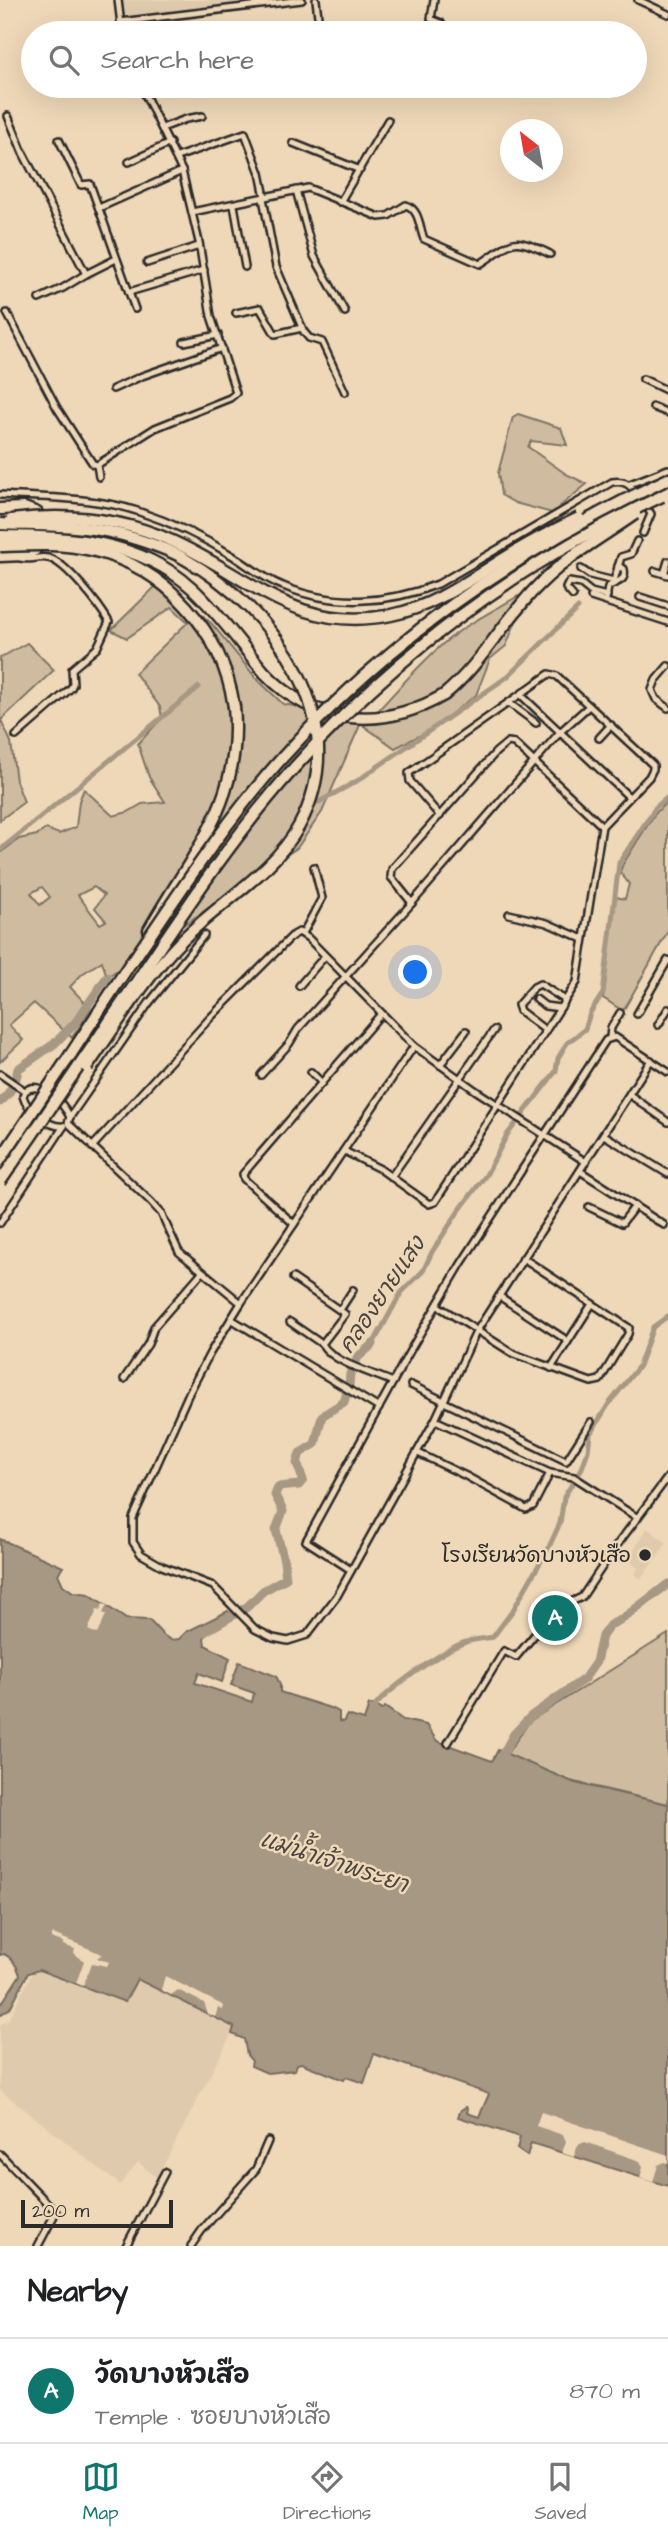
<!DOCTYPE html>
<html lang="en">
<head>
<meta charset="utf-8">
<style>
	:root { --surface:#fff; --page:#f2f2f2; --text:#202124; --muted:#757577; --line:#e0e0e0; --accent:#0f766e }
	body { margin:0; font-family:"Architects Daughter","Playpen Sans Thai",sans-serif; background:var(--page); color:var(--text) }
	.compass { position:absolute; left:500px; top:119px; width:63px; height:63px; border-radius:50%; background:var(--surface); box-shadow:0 7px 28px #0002; rotate:329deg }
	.scale { position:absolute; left:21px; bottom:18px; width:152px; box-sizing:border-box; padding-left:7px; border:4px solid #2b2b2b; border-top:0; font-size:19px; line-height:24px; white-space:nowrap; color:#2b2b2b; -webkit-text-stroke:5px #efd8b8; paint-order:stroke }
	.you { position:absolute; left:416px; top:973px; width:24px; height:24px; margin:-18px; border:5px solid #fff; border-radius:50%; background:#1a73e8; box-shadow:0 0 0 10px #1a73e833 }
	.badge { display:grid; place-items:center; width:46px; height:46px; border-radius:50%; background:var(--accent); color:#fff; font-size:23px; font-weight:700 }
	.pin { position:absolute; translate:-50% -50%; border:4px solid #fff; box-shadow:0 2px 7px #0006 }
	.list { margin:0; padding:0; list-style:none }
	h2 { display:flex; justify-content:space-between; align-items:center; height:91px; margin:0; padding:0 28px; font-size:30px }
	h2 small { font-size:23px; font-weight:400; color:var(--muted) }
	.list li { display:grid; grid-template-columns:46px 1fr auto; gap:21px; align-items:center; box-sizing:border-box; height:105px; padding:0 28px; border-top:2px solid var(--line) }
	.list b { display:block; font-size:26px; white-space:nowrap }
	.list p { margin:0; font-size:23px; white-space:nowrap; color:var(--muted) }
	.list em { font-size:23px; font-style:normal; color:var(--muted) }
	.icon { flex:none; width:38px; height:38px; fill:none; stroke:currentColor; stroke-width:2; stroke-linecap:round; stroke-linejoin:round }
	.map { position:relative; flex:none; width:668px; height:2246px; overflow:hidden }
	.search { position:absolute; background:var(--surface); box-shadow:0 7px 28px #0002; left:21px; right:21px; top:21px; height:77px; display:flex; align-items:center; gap:18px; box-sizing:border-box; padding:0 24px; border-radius:38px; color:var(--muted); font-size:26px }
	.sheet { height:196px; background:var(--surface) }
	nav { display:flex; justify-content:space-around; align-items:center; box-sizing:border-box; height:98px; border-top:2px solid var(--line); background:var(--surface); font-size:19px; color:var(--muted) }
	nav a { display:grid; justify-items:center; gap:4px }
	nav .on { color:var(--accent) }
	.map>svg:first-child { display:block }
	.built { fill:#e0caad }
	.green { fill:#cfbca0; stroke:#7d7466; stroke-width:2; fill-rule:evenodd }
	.water { fill:#a79884; stroke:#756c60; stroke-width:2 }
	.pier { fill:#efd8b8 }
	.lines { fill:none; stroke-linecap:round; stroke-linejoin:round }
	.canal { stroke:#a79884; stroke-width:5 }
	.river { stroke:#a79884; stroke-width:9 }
	.minor-casing { stroke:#2b2b2b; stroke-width:10 }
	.motorway-casing { stroke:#2b2b2b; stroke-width:15 }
	.minor { stroke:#efd8b8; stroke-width:5 }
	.motorway { stroke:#efd8b8; stroke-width:10 }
	.motorway-bridge-casing { stroke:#2b2b2b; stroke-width:15; stroke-linecap:butt }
	.motorway-bridge { stroke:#efd8b8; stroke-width:10 }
	.poi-dot { fill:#2b2b2b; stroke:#efd8b8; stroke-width:2.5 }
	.labels { text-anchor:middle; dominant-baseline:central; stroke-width:5; stroke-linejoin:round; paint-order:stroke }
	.poi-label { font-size:21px; fill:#2b2b2b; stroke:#efd8b8; text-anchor:end }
	.water-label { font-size:23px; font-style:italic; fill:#4a4641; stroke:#efd8b8 }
</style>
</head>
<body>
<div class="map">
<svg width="668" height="2246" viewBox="0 0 668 2246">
	<rect width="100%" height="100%" fill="#efd8b8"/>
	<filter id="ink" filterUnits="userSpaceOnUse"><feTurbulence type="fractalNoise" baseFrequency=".0143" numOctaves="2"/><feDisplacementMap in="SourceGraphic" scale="14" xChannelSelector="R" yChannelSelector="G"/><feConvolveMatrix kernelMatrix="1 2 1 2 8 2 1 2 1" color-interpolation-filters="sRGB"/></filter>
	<g filter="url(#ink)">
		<g class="built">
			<polygon points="119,0 282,0 132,18 124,16 120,12"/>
			<polygon points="647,1528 667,1543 641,1579 634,1574 638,1568 628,1560"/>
			<polygon points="39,1969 124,2002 137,1978 235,2027 157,2178 138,2162 120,2185 0,2090 0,2025 9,2019 32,1973"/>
		</g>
		<g class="green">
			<polygon points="518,414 561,428 567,445 531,441 528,447 566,474 587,484 552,513 515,503 501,495 498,473 513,417"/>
			<path d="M160,582L193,607L212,624L256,678L283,704L311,709L360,725L322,812L297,848L107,977L102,961L82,974L70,987L91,1009L72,1038L34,1003L9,1025L23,1040L0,1062V853L19,839L37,835L46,829L59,834L76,827L79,801L84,789L113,816L128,812L142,804L165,802L149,777L138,744L162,718L160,707L135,673L188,622L172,607L127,638L111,630ZM42,887L50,897L40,905L31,893ZM94,887L104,895L95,908L106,921L100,924L78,895Z"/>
			<path d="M518,596L531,603L516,621L506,646L490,659L476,695L429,731L395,748L364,726C390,698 415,668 444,643C466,624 493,611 518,596Z"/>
			<polygon points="27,643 54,670 1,720 11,742 16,781 24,802 0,820 0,658"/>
			<polygon points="668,800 668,931 623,1011 603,998 616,897 625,899 629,884 620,872 623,864 654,815"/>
			<polygon points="668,1634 668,1804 566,1780 507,1754 530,1721"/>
		</g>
		<path class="water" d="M0,1539L63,1567L58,1574L63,1585L73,1592L89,1594L126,1619L149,1620L163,1635L171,1640L179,1639L186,1632L228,1611L232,1616L212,1627L204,1638L205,1645L230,1658L222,1682L199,1673L195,1683L252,1702L254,1693L231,1685L239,1662L276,1676L280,1684V1692L333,1709L339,1712V1721L343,1722L347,1715L364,1720L369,1705H375L381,1710L385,1707L403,1720L426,1725L437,1741L492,1761L498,1750L575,1783L668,1804V2186L531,2143L527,2156L517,2149L520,2137L458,2117L461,2110L466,2107L468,2108L467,2113L479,2117L489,2094L374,2054L364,2083L346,2077L344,2080L301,2063L297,2064L295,2070L267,2073L251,2066L252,2061L247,2055L244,2039L232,2034L234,2027L137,1979L125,2002L39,1970L28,1973L10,2008L0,2015V2006L20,1975C17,1965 13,1958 4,1954L0,1955Z"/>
		<g class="pier">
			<polygon points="103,1604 107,1605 103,1613 106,1615 97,1634 88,1630 97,1610 100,1611"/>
			<polygon points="53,1934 102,1954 97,1958 109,1962 107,1966 92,1963 83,1986 76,1983 84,1961 74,1953 75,1949 63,1945 63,1942 51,1938"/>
			<polygon points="165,1976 224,2006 223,2010 218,2008 215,2017 208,2014 204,2003 178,1990 171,1995 161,1990"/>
			<polygon points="541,2112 668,2155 668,2163 664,2162 658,2165 653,2182 640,2178 643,2167 640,2161 585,2142 578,2145 574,2157 562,2153 566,2141 563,2135 536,2126"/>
		</g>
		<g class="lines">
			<g class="canal">
				<polyline points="319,802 357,781 507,677 578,608"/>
				<polyline points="0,850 199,687"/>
				<polyline points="373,1344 401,1293 423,1271 432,1252 458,1212 486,1175 507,1135 556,1071 558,1058 567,1043 585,1029 590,1013 603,993 619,863 656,807 668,797"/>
				<path d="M373,1709C384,1692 446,1648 466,1642C474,1639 484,1639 493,1637L513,1610L549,1547L560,1523L564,1497L582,1468L588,1451L590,1434L608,1405L639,1366L653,1327L668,1316"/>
			</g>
			<g class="river">
				<path d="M0,1102C11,1093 16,1083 18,1069L54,1044L75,1023L107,977"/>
				<polyline points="204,1632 247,1607 263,1591 286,1578 284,1561 276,1530 283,1511 275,1495 278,1487 299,1485 303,1480 297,1463 300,1453 315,1444 322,1416 344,1402 349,1386 350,1374 358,1357 373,1344"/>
				<polyline points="498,1763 514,1734 530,1717 584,1679 596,1662 602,1636 610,1625 622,1619 668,1584"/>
			</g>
			<defs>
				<g id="minor">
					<polyline points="118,0 122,33"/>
					<polyline points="316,0 320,33"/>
					<polyline points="434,0 431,19 441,23"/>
					<polyline points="638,0 668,14"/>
					<polyline points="120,22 302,0"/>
					<polyline points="8,116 23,153 86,274 116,259"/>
					<polyline points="162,128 186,119 202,116"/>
					<polyline points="59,140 81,185 90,184 135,309"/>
					<polyline points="293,143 360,170"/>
					<polyline points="177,157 245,133 260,173 265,197"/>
					<polyline points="129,162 170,143"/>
					<polyline points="296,190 314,256 345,312"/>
					<polyline points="263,198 276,267 304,332 309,338 322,342 345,392"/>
					<polyline points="340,202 388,120"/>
					<polyline points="234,205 245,267"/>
					<polyline points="99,208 182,171"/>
					<path d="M192,212L308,188L379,217L388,216L406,205C420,210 419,227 424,239L480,264C514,242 509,234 550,254"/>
					<polyline points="147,263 199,246"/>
					<polyline points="129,292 204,270"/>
					<polyline points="39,299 63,288 86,274"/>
					<polyline points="7,313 57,408 93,464 97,465 155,428 230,398 236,393 211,316 199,242 182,171 141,86"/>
					<polyline points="236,313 260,308 275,334 302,328"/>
					<polyline points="184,342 218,335"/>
					<polyline points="643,379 668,391"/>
					<polyline points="113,389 142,376 222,348"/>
					<polyline points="653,407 668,413"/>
					<polyline points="97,465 99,477"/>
					<polyline points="630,484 668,469"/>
					<path d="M0,495C45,498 94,497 137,511C170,522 203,537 233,556C249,566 264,579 283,586C333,607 388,604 438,584L612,482C626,480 630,485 638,495"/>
					<polyline points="643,533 651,514 644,503"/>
					<polyline points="581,569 590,575 614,581"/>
					<polyline points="655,571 668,575"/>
					<polyline points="664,574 668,561"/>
					<polyline points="613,584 621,557 631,554 637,541"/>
					<polyline points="573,596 566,588 569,582 581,584 591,592 607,596"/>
					<polyline points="591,597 668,622"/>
					<polyline points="640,597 668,606"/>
					<path d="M606,599L608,587C616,581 627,582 624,569L618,566"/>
					<polyline points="668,666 656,680 652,690 656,699 668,708"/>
					<polyline points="521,695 629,797"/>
					<polyline points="509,703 536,723"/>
					<path d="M16,736L71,688L73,684L72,669L97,648L109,622C100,606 65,561 48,558C39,556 29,561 20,558"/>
					<polyline points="599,738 611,725"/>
					<polyline points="412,903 391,877 392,869 496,752 508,742 514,743 602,826"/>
					<polyline points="509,914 547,923 583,939"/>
					<polyline points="303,933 322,898 314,867"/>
					<polyline points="299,986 325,956"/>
					<polyline points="536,999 545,1006 560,1008"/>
					<polyline points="637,1014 668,960"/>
					<polyline points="658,1025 668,1009"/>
					<polyline points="545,1030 520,1011 518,1005 534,987 540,984 565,1000"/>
					<polyline points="610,1037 611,1028 620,1013"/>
					<polyline points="414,1046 241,1303 210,1353 189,1393 133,1518 133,1542 141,1554 162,1566 213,1586 255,1629 273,1638 288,1641 307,1635 337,1596 435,1420 476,1332 651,1060"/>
					<polyline points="440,1065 466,1031"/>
					<polyline points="311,1072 322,1083"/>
					<polyline points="0,1074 25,1091"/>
					<polyline points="261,1075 289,1044 298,1029 412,903 560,732 589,706"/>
					<path d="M25,1091C41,1079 63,1103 70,1117L68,1123L151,1202L161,1213L179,1252L241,1303"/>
					<path d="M25,1091L23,1096C26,1110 50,1128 64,1126"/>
					<polyline points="630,1095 668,1122"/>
					<polyline points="70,1117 149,1003 204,935"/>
					<polyline points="604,1135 668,1174"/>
					<polyline points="92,1147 210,1018 292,936 299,932 308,938 414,1046 475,1090 586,1162"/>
					<polyline points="344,1151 380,1169 429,1204 435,1202 577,982 602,826 649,777 653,769 653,765 557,676 549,674 409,773 410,781 440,816"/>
					<polyline points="580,1171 664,1225"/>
					<polyline points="391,1177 494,1030"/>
					<polyline points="589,1207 622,1223 635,1206"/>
					<polyline points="0,1223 64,1126"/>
					<polyline points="294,1224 244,1179 243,1174 381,1014"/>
					<path d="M293,1278L345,1314L322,1344C333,1363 373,1373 393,1382"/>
					<polyline points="499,1296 568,1341"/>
					<polyline points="438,1306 514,1354 591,1382 600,1380 628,1334 629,1328 523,1258"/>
					<polyline points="340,1310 353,1290"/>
					<polyline points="231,1319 379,1408"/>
					<polyline points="290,1322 322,1344"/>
					<polyline points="551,1368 592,1304"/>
					<polyline points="124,1379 148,1344 154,1327 202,1272"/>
					<polyline points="411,1385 444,1401"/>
					<polyline points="444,1402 566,1461 591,1422"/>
					<polyline points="435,1420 550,1473 574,1477 638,1518"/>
					<polyline points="418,1453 466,1476 526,1509 533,1506 550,1473"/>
					<polyline points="351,1570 306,1541 411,1349 461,1264 606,1040 615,1037 668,1072"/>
					<polyline points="448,1743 504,1651 516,1657 556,1609 582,1597 614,1549 668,1477"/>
					<polyline points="0,2154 56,2212 38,2246"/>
					<polyline points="126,2246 165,2172"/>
					<polyline points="191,2246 202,2230 256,2169 268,2141"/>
				</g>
				<g id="motorway">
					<polyline points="0,509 24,508 37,513 39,516 35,550 24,555 0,556"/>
					<path d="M265,673C315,726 383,730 444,695"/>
					<path d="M149,930C192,853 243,802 234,707"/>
					<polyline points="71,1054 135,956"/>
				</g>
			</defs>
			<use href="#minor" class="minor-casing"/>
			<use href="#motorway" class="motorway-casing"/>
			<use href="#minor" class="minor"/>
			<use href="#motorway" class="motorway"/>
			<defs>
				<g id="motorway-bridge">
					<path d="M11,520C66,513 121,518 172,541C250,576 296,634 391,615C432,607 465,583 500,561C525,545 551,531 579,518"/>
					<path d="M0,524C45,526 93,524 136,539C152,544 171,550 185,559C276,610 356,722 299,826C274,872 219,903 182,940C145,978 117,1024 87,1067"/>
					<path d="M0,536C67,536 139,540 192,588C219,613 241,645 265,673"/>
					<path d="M0,546C30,545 61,543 91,550C166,567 223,632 234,707"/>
					<path d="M444,695C479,666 501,626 532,592C562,559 599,539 635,514"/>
					<path d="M132,962C180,892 226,820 283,757C390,637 523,547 668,479"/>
					<polyline points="0,1160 71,1054"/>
					<path d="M0,1182C46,1115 92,1048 137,981C186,908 235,834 294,768C397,652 522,562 662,496"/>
				</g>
			</defs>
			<use href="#motorway-bridge" class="motorway-bridge-casing"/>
			<use href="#motorway-bridge" class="motorway-bridge"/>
		</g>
	</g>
	<circle class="poi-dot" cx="645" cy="1555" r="7"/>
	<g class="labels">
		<g class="poi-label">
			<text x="631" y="1555">โรงเรียนวัดบางหัวเสือ</text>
		</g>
		<g class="water-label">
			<text transform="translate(382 1295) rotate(-56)">คลองยายแสง</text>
			<text transform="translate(334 1862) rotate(18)">แม่น้ำเจ้าพระยา</text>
		</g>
	</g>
</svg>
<svg class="compass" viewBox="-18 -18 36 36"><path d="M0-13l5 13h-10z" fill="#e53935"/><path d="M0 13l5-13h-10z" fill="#757577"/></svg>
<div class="scale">200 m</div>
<div class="you"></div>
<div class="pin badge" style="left:555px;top:1618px">A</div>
<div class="search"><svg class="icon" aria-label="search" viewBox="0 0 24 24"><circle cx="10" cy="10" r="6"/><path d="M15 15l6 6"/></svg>Search here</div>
</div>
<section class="sheet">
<h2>Nearby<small></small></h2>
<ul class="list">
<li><span class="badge">A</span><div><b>วัดบางหัวเสือ</b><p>Temple · ซอยบางหัวเสือ</p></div><em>870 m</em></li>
</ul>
</section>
<nav>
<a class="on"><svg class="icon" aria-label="map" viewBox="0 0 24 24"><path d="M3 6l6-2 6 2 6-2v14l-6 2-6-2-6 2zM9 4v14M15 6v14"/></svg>Map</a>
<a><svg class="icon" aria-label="directions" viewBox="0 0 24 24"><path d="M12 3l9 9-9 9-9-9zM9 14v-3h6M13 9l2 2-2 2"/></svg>Directions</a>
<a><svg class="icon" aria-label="saved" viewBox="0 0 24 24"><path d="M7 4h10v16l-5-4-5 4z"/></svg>Saved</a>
</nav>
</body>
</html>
